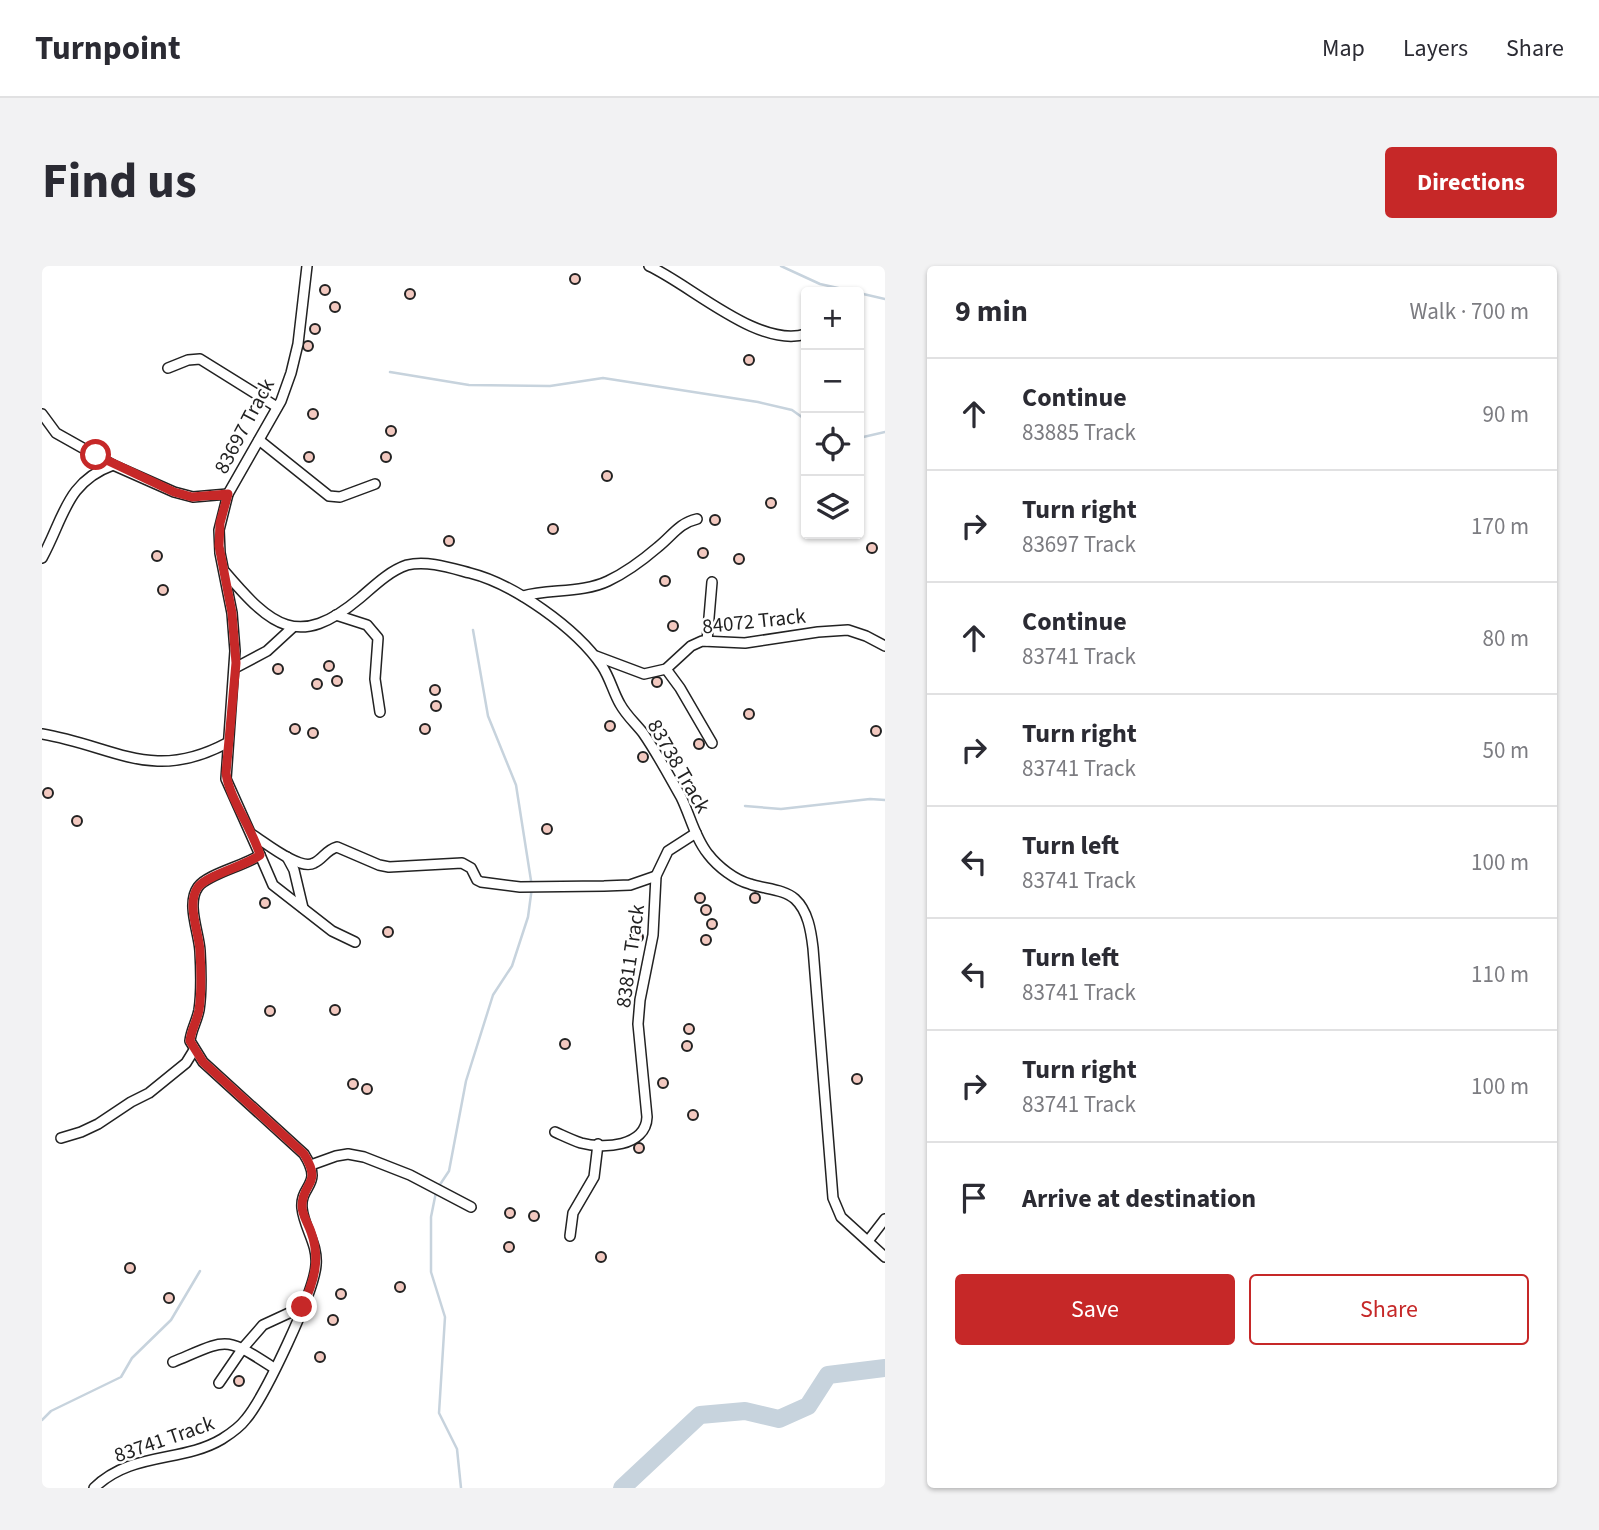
<!DOCTYPE html>
<html lang="en">
<head>
<meta charset="utf-8">
<style>
	:root { --surface:#fff; --page:#f2f2f3; --text:#2b2b33; --muted:#7c7c81; --line:#e1e1e2; --accent:#c62828 }
	body { margin:0; font-family:"Source Sans 3",sans-serif; background:var(--page); color:var(--text) }
	.controls { position:absolute; right:21px; top:21px; display:grid; overflow:hidden; border-radius:7px; box-shadow:0 2px 5px #0004 }
	.controls button { width:63px; height:63px; display:grid; place-items:center; padding:0; border:0; border-bottom:2px solid var(--line); background:var(--surface); color:var(--text); font:35px sans-serif }
	.stop { position:absolute; width:21px; height:21px; margin:-16px; border:5px solid #c62828; border-radius:50%; background:#fff }
	.stop.end { background:#c62828; border-color:#fff; box-shadow:0 2px 7px #0008 }
	.list { margin:0; padding:0; list-style:none }
	h2 { display:flex; justify-content:space-between; align-items:center; height:91px; margin:0; padding:0 28px; font-size:30px }
	h2 small { font-size:23px; font-weight:400; color:var(--muted) }
	.list li { display:grid; grid-template-columns:46px 1fr auto; gap:21px; align-items:center; box-sizing:border-box; height:112px; padding:0 28px; border-top:2px solid var(--line) }
	.list b { display:block; font-size:26px; white-space:nowrap }
	.list p { margin:0; font-size:23px; white-space:nowrap; color:var(--muted) }
	.list em { font-size:23px; font-style:normal; color:var(--muted) }
	.actions { display:flex; gap:14px; padding:21px 28px }
	.actions a { flex:1; padding:16px 0; border:2px solid var(--accent); border-radius:7px; text-align:center; font-size:24px; color:var(--accent) }
	.actions .main { background:var(--accent); color:#fff }
	.icon { flex:none; width:38px; height:38px; fill:none; stroke:currentColor; stroke-width:2; stroke-linecap:round; stroke-linejoin:round }
	.map { position:relative; flex:none; width:843px; height:1222px; overflow:hidden; border-radius:7px }
	header { display:flex; align-items:center; gap:42px; box-sizing:border-box; height:98px; padding:0 35px; background:var(--surface); border-bottom:2px solid var(--line) }
	header strong { font-size:33px }
	nav { display:flex; gap:38px; margin-inline-start:auto; font-size:24px }
	.intro { display:flex; align-items:center; justify-content:space-between; box-sizing:border-box; height:168px; padding:0 42px }
	h1 { margin:0; font-size:49px }
	.button { padding:18px 32px; border-radius:7px; background:var(--accent); color:#fff; font-size:24px; font-weight:700 }
	main { display:flex; gap:42px; padding:0 42px }
	aside { flex:1; background:var(--surface); border-radius:7px; box-shadow:0 2px 5px #0004 }
	.map>svg:first-child { display:block }
	.lines { fill:none; stroke-linecap:round; stroke-linejoin:round }
	.stream { stroke:#c7d3dd; stroke-width:2.5 }
	.river { stroke:#c7d3dd; stroke-width:18 }
	.building { fill:#f3c9c0; stroke:#222; stroke-width:2 }
	.street-casing { stroke:#222; stroke-width:12 }
	.street { stroke:#fff; stroke-width:9 }
	.route { stroke:#c62828; stroke-width:9 }
	.labels { text-anchor:middle; dominant-baseline:central; stroke-width:5; stroke-linejoin:round; paint-order:stroke }
	.street-label { font-size:21px; fill:#222; stroke:#fff }
</style>
</head>
<body>
<header>
<strong>Turnpoint</strong>
<nav><a>Map</a><a>Layers</a><a>Share</a></nav>
</header>
<div class="intro"><h1>Find us</h1><a class="button">Directions</a></div>
<main>
<div class="map">
<svg width="843" height="1222" viewBox="0 0 843 1222">
	<rect width="100%" height="100%" fill="#fff"/>
	<g class="lines">
		<g class="stream">
			<polyline points="739,0 778,18 814,26"/>
			<polyline points="817,27 843,33"/>
			<polyline points="348,106 427,119 508,120 561,112 716,136 750,144 764,154"/>
			<polyline points="817,172 843,166"/>
			<polyline points="703,540 739,543 828,533 843,534"/>
			<polyline points="397,920 407,905 424,815 451,729 470,700 486,651 490,621 474,519 446,450 431,364"/>
			<polyline points="394,926 389,951 389,1006 403,1051 397,1147 415,1183 419,1222"/>
			<polyline points="0,1154 9,1145 79,1111 90,1092 129,1054 158,1005"/>
		</g>
		<polyline class="river" points="580,1222 658,1149 703,1145 737,1153 766,1140 786,1109 843,1102"/>
	</g>
	<g class="building">
		<circle cx="533" cy="13" r="5"/>
		<circle cx="283" cy="24" r="5"/>
		<circle cx="368" cy="28" r="5"/>
		<circle cx="293" cy="41" r="5"/>
		<circle cx="273" cy="63" r="5"/>
		<circle cx="266" cy="80" r="5"/>
		<circle cx="707" cy="94" r="5"/>
		<circle cx="271" cy="148" r="5"/>
		<circle cx="349" cy="165" r="5"/>
		<circle cx="267" cy="191" r="5"/>
		<circle cx="344" cy="191" r="5"/>
		<circle cx="565" cy="210" r="5"/>
		<circle cx="729" cy="237" r="5"/>
		<circle cx="673" cy="254" r="5"/>
		<circle cx="511" cy="263" r="5"/>
		<circle cx="407" cy="275" r="5"/>
		<circle cx="830" cy="282" r="5"/>
		<circle cx="661" cy="287" r="5"/>
		<circle cx="115" cy="290" r="5"/>
		<circle cx="697" cy="293" r="5"/>
		<circle cx="623" cy="315" r="5"/>
		<circle cx="121" cy="324" r="5"/>
		<circle cx="631" cy="360" r="5"/>
		<circle cx="287" cy="400" r="5"/>
		<circle cx="236" cy="403" r="5"/>
		<circle cx="295" cy="415" r="5"/>
		<circle cx="615" cy="416" r="5"/>
		<circle cx="275" cy="418" r="5"/>
		<circle cx="393" cy="424" r="5"/>
		<circle cx="394" cy="440" r="5"/>
		<circle cx="707" cy="448" r="5"/>
		<circle cx="568" cy="460" r="5"/>
		<circle cx="383" cy="463" r="5"/>
		<circle cx="253" cy="463" r="5"/>
		<circle cx="834" cy="465" r="5"/>
		<circle cx="271" cy="467" r="5"/>
		<circle cx="657" cy="478" r="5"/>
		<circle cx="601" cy="491" r="5"/>
		<circle cx="6" cy="527" r="5"/>
		<circle cx="35" cy="555" r="5"/>
		<circle cx="505" cy="563" r="5"/>
		<circle cx="713" cy="632" r="5"/>
		<circle cx="658" cy="632" r="5"/>
		<circle cx="223" cy="637" r="5"/>
		<circle cx="664" cy="644" r="5"/>
		<circle cx="670" cy="658" r="5"/>
		<circle cx="346" cy="666" r="5"/>
		<circle cx="596" cy="671" r="5"/>
		<circle cx="664" cy="674" r="5"/>
		<circle cx="293" cy="744" r="5"/>
		<circle cx="228" cy="745" r="5"/>
		<circle cx="647" cy="763" r="5"/>
		<circle cx="523" cy="778" r="5"/>
		<circle cx="645" cy="780" r="5"/>
		<circle cx="815" cy="813" r="5"/>
		<circle cx="621" cy="817" r="5"/>
		<circle cx="311" cy="818" r="5"/>
		<circle cx="325" cy="823" r="5"/>
		<circle cx="651" cy="849" r="5"/>
		<circle cx="597" cy="882" r="5"/>
		<circle cx="468" cy="947" r="5"/>
		<circle cx="492" cy="950" r="5"/>
		<circle cx="467" cy="981" r="5"/>
		<circle cx="559" cy="991" r="5"/>
		<circle cx="88" cy="1002" r="5"/>
		<circle cx="358" cy="1021" r="5"/>
		<circle cx="299" cy="1028" r="5"/>
		<circle cx="127" cy="1032" r="5"/>
		<circle cx="291" cy="1054" r="5"/>
		<circle cx="278" cy="1091" r="5"/>
		<circle cx="197" cy="1115" r="5"/>
	</g>
	<g class="lines">
		<defs>
			<g id="street">
				<path d="M607,0C649,19 717,83 764,68"/>
				<polyline points="126,102 146,94 158,93 235,141"/>
				<polyline points="0,148 14,167 71,199 132,226 151,231 186,228"/>
				<polyline points="217,174 287,230 298,231 333,218"/>
				<path d="M0,292C22,252 24,216 71,199"/>
				<path d="M183,306C229,360 256,384 318,332C332,320 347,305 365,299C385,294 409,302 428,307C472,318 534,362 560,400C568,412 571,426 578,438C584,449 593,457 601,467C615,487 627,510 639,531C648,549 653,572 666,588C676,601 693,614 708,618C722,623 742,623 753,633C766,645 769,665 771,682L791,932L799,951L843,991"/>
				<path d="M481,330C508,323 541,327 566,315C583,307 602,293 616,281C630,270 637,257 655,253"/>
				<polyline points="294,349 325,359 336,372 333,413 338,446"/>
				<polyline points="665,375 670,316"/>
				<polyline points="554,390 602,408 624,403 649,380 660,375 703,377 776,366 806,364 824,370 843,380"/>
				<polyline points="193,402 225,385 250,362"/>
				<polyline points="624,403 638,422 670,477"/>
				<path d="M0,468C72,480 110,517 185,477"/>
				<path d="M211,569C224,577 258,605 272,597C281,593 284,584 295,581L337,599L347,601L420,597L429,602L435,614L439,616L478,621L562,620L588,619L614,610"/>
				<polyline points="218,589 231,619 290,665 313,676"/>
				<polyline points="245,591 252,604 261,642"/>
				<path d="M513,866C522,870 530,874 539,877C561,883 604,881 605,851L596,758L598,734L611,669L614,610L626,585L654,567"/>
				<polyline points="19,872 39,866 56,858 89,836 107,827 144,797 152,784"/>
				<polyline points="269,899 294,890 306,888 322,891 368,909 429,941"/>
				<polyline points="528,970 531,947 552,911 556,878"/>
				<polyline points="826,975 843,953"/>
				<path d="M131,1096C186,1073 181,1069 232,1102"/>
				<polyline points="177,1117 201,1082 221,1059 260,1041"/>
				<path d="M52,1222C90,1185 140,1197 180,1173C188,1168 198,1161 204,1153C223,1130 272,1027 274,999C276,978 262,962 260,942C258,918 282,920 262,888L161,796L148,775C149,764 155,755 157,744C160,725 159,703 158,685C157,666 144,638 156,621C165,608 202,600 218,589L184,513L193,385L190,347L178,287L177,264L186,228L239,135L249,107L256,78L265,0"/>
			</g>
		</defs>
		<use href="#street" class="street-casing"/>
		<use href="#street" class="street"/>
	</g>
	<g class="lines">
		<path class="route" d="M54,189L132,226L150,231L186,228L178,257L177,280L190,347L194,397L184,507C187,532 210,562 218,589C203,600 165,609 156,621C144,638 157,666 158,685C159,703 160,725 157,744C155,755 149,764 148,775L161,796L262,888C281,919 260,916 260,940C260,949 266,957 269,966C279,993 272,1016 260,1041"/>
	</g>
	<g class="labels">
		<g class="street-label">
			<text transform="translate(202 160) rotate(-62)">83697 Track</text>
			<text transform="translate(712 355) rotate(-6)">84072 Track</text>
			<text transform="translate(637 500) rotate(60)">83738 Track</text>
			<text transform="translate(588 690) rotate(-82)">83811 Track</text>
			<text transform="translate(122 1173) rotate(-19)">83741 Track</text>
		</g>
	</g>
</svg>
<div class="controls">
<button>+</button>
<button>−</button>
<button><svg class="icon" aria-label="locate" viewBox="0 0 24 24"><circle cx="12" cy="12" r="6"/><path d="M12 2v4M12 18v4M2 12h4M18 12h4"/></svg></button>
<button><svg class="icon" aria-label="layers" viewBox="0 0 24 24"><path d="M12 4l9 5-9 5-9-5zM3 14l9 5 9-5"/></svg></button>
</div>
<div class="stop" style="left:54px;top:189px"></div>
<div class="stop end" style="left:260px;top:1041px"></div>
</div>
<aside>
<h2>9 min<small>Walk · 700 m</small></h2>
<ul class="list">
<li><svg class="icon" aria-label="ahead" viewBox="0 0 24 24"><path d="M12 20V5M6 11l6-6 6 6"/></svg><div><b>Continue</b><p>83885 Track</p></div><em>90 m</em></li>
<li><svg class="icon" aria-label="right" viewBox="0 0 24 24"><path d="M7 20v-9h11M14 6l5 5-5 5"/></svg><div><b>Turn right</b><p>83697 Track</p></div><em>170 m</em></li>
<li><svg class="icon" aria-label="ahead" viewBox="0 0 24 24"><path d="M12 20V5M6 11l6-6 6 6"/></svg><div><b>Continue</b><p>83741 Track</p></div><em>80 m</em></li>
<li><svg class="icon" aria-label="right" viewBox="0 0 24 24"><path d="M7 20v-9h11M14 6l5 5-5 5"/></svg><div><b>Turn right</b><p>83741 Track</p></div><em>50 m</em></li>
<li><svg class="icon" aria-label="left" viewBox="0 0 24 24"><path d="M17 20v-9H6M10 6l-5 5 5 5"/></svg><div><b>Turn left</b><p>83741 Track</p></div><em>100 m</em></li>
<li><svg class="icon" aria-label="left" viewBox="0 0 24 24"><path d="M17 20v-9H6M10 6l-5 5 5 5"/></svg><div><b>Turn left</b><p>83741 Track</p></div><em>110 m</em></li>
<li><svg class="icon" aria-label="right" viewBox="0 0 24 24"><path d="M7 20v-9h11M14 6l5 5-5 5"/></svg><div><b>Turn right</b><p>83741 Track</p></div><em>100 m</em></li>
<li><svg class="icon" aria-label="arrive" viewBox="0 0 24 24"><path d="M6 21V4h12l-3 4 3 4H6"/></svg><div><b>Arrive at destination</b></div></li>
</ul>
<div class="actions"><a class="main">Save</a><a>Share</a></div>
</aside>
</main>
</body>
</html>
